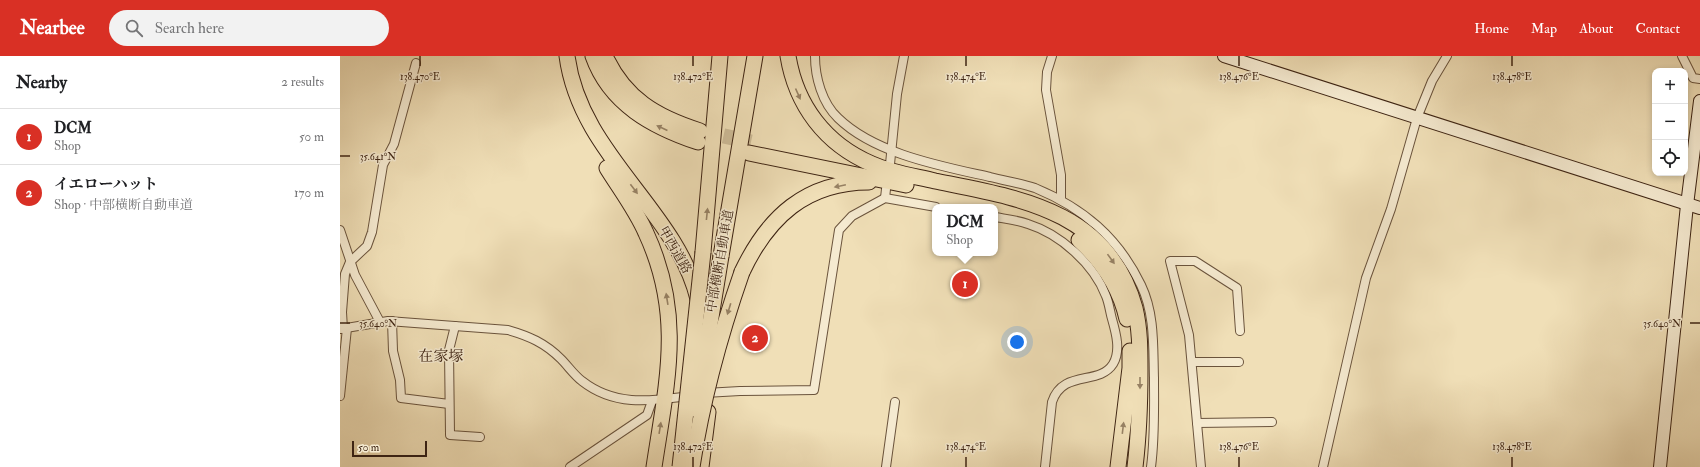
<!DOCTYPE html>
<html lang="en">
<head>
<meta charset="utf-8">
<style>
	:root { --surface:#fff; --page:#f2f2f2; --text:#202124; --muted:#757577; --line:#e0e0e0; --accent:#d93025 }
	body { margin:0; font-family:"IM FELL Double Pica","Noto Serif JP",serif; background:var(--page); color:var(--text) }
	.controls { position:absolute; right:12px; top:12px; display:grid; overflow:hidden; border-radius:8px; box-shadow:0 2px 6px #0003 }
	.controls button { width:36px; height:36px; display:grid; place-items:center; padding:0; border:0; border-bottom:1px solid var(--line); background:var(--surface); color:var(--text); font:20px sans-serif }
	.scale { position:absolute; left:12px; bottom:10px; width:75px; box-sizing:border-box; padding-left:4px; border:2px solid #3e2413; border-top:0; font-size:11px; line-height:14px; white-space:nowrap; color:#3e2413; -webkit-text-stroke:3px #f5ead0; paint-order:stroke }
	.you { position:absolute; left:677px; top:286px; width:14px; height:14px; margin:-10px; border:3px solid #fff; border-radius:50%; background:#1a73e8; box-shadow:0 0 0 6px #1a73e833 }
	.badge { display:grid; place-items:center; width:26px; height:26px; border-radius:50%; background:var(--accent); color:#fff; font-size:13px; font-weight:700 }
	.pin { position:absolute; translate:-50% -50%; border:2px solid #fff; box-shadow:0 1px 4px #0006 }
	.popup { position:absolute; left:592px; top:148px; width:66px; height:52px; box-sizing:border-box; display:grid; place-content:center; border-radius:8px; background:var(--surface); filter:drop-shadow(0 1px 3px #0005); font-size:13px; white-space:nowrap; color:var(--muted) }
	.popup b { font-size:15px; color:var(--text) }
	.popup::after { content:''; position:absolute; left:50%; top:100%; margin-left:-8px; border:8px solid transparent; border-top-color:var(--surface) }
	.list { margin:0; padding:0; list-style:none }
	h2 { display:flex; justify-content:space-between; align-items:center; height:52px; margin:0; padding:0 16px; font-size:17px }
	h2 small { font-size:13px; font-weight:400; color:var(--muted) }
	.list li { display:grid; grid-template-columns:26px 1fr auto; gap:12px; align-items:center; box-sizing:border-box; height:56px; padding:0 16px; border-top:1px solid var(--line) }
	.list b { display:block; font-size:15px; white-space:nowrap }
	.list p { margin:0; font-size:13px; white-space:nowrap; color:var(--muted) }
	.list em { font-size:13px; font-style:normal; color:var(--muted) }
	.icon { flex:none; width:22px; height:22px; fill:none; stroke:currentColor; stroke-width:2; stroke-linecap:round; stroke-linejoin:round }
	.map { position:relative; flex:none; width:1360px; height:411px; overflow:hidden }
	header { display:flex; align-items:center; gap:24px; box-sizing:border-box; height:56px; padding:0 20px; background:var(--accent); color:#fff }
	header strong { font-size:19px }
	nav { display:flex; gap:22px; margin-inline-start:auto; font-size:14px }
	.search { width:280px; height:36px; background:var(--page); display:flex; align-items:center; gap:10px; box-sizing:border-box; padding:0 14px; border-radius:22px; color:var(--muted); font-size:15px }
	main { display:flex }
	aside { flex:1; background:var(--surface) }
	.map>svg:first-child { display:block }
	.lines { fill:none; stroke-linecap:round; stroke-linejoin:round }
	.highway-tunnel { stroke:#ccba96; stroke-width:15; stroke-dasharray:15 8; stroke-linecap:butt }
	.street-casing { stroke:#6a533c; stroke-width:10 }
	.secondary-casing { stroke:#3e2413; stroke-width:14 }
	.highway-casing { stroke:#3e2413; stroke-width:17 }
	.street { stroke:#f5ead0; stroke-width:8 }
	.secondary { stroke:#f5ead0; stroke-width:12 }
	.highway { stroke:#f0dfb7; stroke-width:15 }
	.highway-bridge-casing { stroke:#3e2413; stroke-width:17; stroke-linecap:butt }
	.highway-bridge { stroke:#f0dfb7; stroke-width:15 }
	.oneway { fill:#978265 }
	.ticks { fill:none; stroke:#3e2413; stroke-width:1.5 }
	.labels { text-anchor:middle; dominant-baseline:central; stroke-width:3; stroke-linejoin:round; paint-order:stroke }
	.street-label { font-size:13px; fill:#3e2413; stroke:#f5ead0 }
	.quarter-label { font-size:15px; fill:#3e2413; stroke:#f5ead0 }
	.ticks-label { font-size:10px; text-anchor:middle; fill:#3e2413; stroke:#f5ead0; stroke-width:3; stroke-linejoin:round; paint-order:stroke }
</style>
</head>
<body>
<header>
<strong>Nearbee</strong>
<div class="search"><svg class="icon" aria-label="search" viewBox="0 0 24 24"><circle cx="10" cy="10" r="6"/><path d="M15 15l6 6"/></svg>Search here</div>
<nav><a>Home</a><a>Map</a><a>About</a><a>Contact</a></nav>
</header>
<main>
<aside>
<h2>Nearby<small>2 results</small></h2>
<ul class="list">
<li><span class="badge">1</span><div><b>DCM</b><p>Shop</p></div><em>50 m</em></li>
<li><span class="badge">2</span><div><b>イエローハット</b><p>Shop · 中部横断自動車道</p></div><em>170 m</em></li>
</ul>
</aside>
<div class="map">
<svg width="1360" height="411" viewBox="0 0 1360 411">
	<rect width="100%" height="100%" fill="#f0dfb7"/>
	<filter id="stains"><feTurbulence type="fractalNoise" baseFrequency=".005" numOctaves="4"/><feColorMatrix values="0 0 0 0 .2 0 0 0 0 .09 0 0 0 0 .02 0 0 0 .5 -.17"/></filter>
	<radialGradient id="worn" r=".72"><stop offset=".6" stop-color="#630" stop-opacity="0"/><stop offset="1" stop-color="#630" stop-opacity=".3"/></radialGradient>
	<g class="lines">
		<polyline class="highway-tunnel" points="361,75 411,86"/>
		<defs>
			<g id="street">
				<path d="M475,0C475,21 482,47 498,62C535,98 601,110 650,121C665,125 681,127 695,132C743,152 778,181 801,229C815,258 813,291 814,322C814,352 815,381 811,411"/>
				<polyline points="712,0 707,16 706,34 721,119 721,144"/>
				<polyline points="1342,0 1353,22 1360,23"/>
				<polyline points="550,108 557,38 564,0"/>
				<polyline points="545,142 546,133"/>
				<path d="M655,161C666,163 677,164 688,168C720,178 754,208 766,240C769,247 770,256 772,263C776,277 781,295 773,308C759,330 723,313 712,346L705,411"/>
				<polyline points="0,174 15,219 40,266"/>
				<polyline points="52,265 53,295 60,324 61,342 109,348"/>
				<polyline points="115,270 109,294 110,379 140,381"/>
				<path d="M0,273L48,265L168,274C189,280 205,287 221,303C228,310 234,319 242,325C275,351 311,345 350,340"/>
				<polyline points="3,273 2,256 5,218 10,206 27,190 32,176 43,109 54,88 76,7"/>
				<polyline points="852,306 899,306"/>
				<polyline points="365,337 400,335 474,334 499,174 512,160 545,142 596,151"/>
				<polyline points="0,340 7,272"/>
				<polyline points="857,367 932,366"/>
				<polyline points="230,411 307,359 312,345"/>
				<polyline points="546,411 555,346"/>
				<polyline points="861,411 849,279 830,205 855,205 897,232 900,275"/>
				<polyline points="983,411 1026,222 1051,153 1077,62 1092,25 1107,0"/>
			</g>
			<g id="secondary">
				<polyline points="884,0 1360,152"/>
				<polyline points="1320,411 1347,149 1360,45"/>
			</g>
			<g id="highway">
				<path d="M227,0C240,99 336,153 358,243"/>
				<path d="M253,0C270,48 313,71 358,86"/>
				<path d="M265,0C285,43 316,61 360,75"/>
				<path d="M448,0C456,49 485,88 532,108C552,117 574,120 595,125C679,142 768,154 795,252C800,273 800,293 800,314C800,347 799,378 795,411"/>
				<polyline points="409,97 566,129"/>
				<path d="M267,112C280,133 296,154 306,177C344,259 327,325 314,411"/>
				<path d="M739,184C762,205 780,232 787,263"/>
				<polyline points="363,196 380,0"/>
				<polyline points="381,200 415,0"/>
				<path d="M402,216C428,161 466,126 529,126"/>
				<polyline points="361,411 368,356"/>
				<polyline points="778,411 790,312 790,295"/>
			</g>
		</defs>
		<use href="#street" class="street-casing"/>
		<use href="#secondary" class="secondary-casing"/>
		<use href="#highway" class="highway-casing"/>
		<use href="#street" class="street"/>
		<use href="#secondary" class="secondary"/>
		<use href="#highway" class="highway"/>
		<defs>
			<g id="highway-bridge">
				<polyline points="356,353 381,200"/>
				<polyline points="340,411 363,196"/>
				<path d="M352,411C362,345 380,279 402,216"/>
			</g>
		</defs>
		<use href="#highway-bridge" class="highway-bridge-casing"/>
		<use href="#highway-bridge" class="highway-bridge"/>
	</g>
	<defs><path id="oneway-solid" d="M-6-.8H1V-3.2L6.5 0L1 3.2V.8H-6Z"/></defs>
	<g class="oneway">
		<use href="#oneway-solid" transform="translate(458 38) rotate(66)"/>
		<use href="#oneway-solid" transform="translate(322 72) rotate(-155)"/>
		<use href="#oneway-solid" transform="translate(500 130) rotate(168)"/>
		<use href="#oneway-solid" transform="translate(294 133) rotate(53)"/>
		<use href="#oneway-solid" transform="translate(367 158) rotate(-84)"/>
		<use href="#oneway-solid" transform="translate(771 203) rotate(54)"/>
		<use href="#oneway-solid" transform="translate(327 243) rotate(-99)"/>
		<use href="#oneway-solid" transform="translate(389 253) rotate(107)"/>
		<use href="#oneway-solid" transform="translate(800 327) rotate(90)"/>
		<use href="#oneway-solid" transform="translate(320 372) rotate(-81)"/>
		<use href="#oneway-solid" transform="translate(783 372) rotate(-83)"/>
	</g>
	<path class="ticks" d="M80,0V10M353,0V10M626,0V10M899,0V10M1172,0V10M0,100H10M0,267H10M1350,267H1360M353,401V411M626,401V411M899,401V411M1172,401V411"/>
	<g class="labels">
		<g class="street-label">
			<text transform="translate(335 194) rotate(60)">甲西道路</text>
			<text transform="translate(380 205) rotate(-80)">中部横断自動車道</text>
		</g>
		<g class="quarter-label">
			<text x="101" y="300">在家塚</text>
		</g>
	</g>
	<g class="ticks-label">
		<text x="80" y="24">138.470°E</text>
		<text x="353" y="24">138.472°E</text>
		<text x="626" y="24">138.474°E</text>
		<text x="899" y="24">138.476°E</text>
		<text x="1172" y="24">138.478°E</text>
		<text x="38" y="104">35.641°N</text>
		<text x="38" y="271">35.640°N</text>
		<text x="1322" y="271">35.640°N</text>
		<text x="353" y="394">138.472°E</text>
		<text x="626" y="394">138.474°E</text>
		<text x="899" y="394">138.476°E</text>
		<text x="1172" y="394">138.478°E</text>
	</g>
	<rect width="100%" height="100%" filter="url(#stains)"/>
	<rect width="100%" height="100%" fill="url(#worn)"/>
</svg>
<div class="controls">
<button>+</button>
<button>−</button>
<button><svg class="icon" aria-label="locate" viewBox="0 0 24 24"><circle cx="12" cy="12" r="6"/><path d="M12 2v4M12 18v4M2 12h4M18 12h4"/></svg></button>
</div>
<div class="scale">50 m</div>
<div class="you"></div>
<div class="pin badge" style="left:625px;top:228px">1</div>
<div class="popup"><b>DCM</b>Shop</div>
<div class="pin badge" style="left:415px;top:282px">2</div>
</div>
</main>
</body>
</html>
